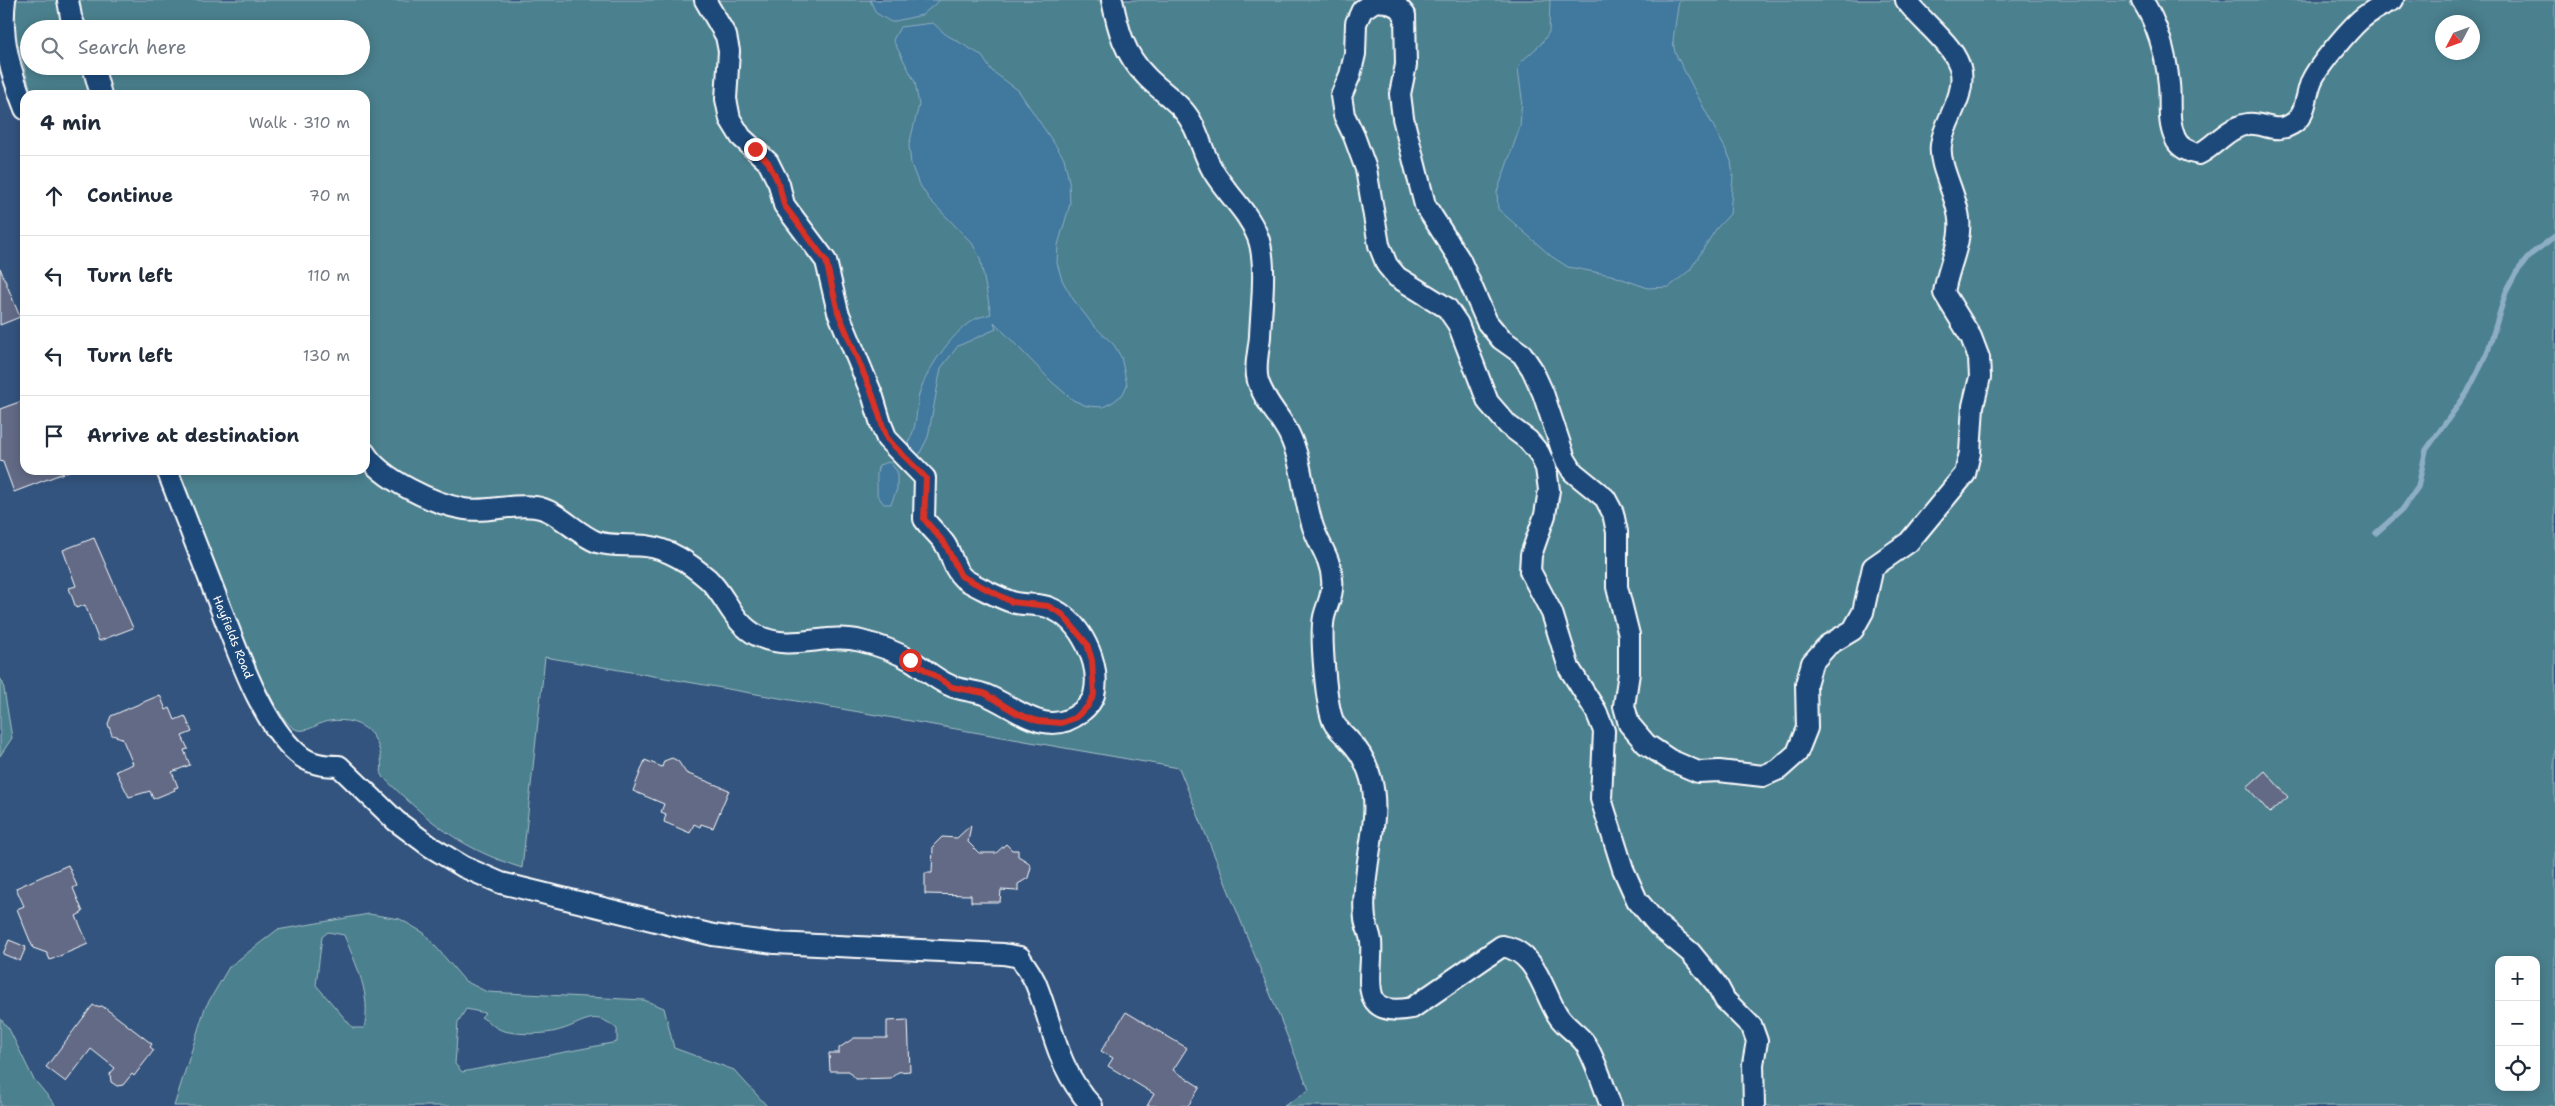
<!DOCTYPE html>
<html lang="en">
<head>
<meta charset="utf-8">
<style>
	:root { --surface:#fff; --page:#f2f2f3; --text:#1f2937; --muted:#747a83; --line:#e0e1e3 }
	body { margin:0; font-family:"Shantell Sans",sans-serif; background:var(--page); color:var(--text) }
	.controls { position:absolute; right:15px; bottom:15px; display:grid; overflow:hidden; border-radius:10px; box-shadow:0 2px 12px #0003 }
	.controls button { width:45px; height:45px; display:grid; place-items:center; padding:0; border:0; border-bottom:1px solid var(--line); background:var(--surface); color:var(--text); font:25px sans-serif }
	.compass { position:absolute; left:2435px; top:15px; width:45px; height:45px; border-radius:50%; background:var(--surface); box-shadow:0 2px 12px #0003; rotate:229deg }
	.stop { position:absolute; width:15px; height:15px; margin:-11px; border:4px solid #d93025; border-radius:50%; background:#fff }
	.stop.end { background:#d93025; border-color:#fff; box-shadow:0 1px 5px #0008 }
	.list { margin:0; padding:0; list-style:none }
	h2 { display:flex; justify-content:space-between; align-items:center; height:65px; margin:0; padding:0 20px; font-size:21px }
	h2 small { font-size:16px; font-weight:400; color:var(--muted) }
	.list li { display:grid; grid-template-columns:32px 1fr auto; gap:15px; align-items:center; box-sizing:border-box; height:80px; padding:0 20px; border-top:1px solid var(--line) }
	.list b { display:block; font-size:19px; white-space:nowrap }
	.list em { font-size:16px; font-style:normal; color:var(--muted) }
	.icon { flex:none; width:28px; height:28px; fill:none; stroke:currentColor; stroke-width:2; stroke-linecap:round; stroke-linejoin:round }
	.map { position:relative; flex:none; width:2555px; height:1106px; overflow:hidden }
	.search { position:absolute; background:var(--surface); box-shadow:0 2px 12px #0003; left:20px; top:20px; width:350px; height:55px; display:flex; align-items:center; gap:12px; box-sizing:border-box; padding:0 18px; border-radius:28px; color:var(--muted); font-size:19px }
	.panel { position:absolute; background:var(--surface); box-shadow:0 2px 12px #0003; left:20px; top:90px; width:350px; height:385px; border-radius:15px }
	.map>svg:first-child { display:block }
	.green { fill:#4b808e; stroke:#a5c0c6; fill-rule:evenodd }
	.water { fill:#41789e; stroke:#8daec5 }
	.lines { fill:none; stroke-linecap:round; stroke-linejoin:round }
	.stream { stroke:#8daec5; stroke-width:5.5 }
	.building { fill:#626a86; stroke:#fff }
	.minor-casing { stroke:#fff; stroke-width:24 }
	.minor { stroke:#1f4a7a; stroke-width:20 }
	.route { stroke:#d93025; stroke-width:6 }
	.labels { text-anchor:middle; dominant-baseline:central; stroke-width:4; stroke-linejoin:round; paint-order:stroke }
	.street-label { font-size:12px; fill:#fff; stroke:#1f4a7a }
</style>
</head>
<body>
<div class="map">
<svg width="2555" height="1106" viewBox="0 0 2555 1106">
	<rect width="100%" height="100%" fill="#33547e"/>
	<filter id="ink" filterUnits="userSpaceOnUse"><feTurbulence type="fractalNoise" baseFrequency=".02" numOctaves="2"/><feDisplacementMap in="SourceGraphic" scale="10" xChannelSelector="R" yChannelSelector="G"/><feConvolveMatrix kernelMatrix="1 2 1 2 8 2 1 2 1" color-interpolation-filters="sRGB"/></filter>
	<g filter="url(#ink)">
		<g class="green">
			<path d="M0,0H2555V1106H1284L1309,1090L1179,768L545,657L522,868C459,848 428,821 381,775C385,740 366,716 329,721C320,722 313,729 304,730C296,732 290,726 285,720C260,684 245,642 229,601C212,557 195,514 178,470H365V95H32L18,45L0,24ZM2442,22H2472V52H2442ZM29,29H361V66H29ZM2499,960H2536V1087H2499Z"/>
			<polygon points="0,678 3,683 12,738 0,756"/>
			<path d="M369,914L400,919L424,933L465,981L487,992L644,1000L664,1008L674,1048L734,1070L767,1106H174L205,1008L229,967L277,930ZM328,932L344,935C356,965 372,995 364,1028H353L316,985L322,937ZM466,1009L485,1013L481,1017C488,1021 494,1027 501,1030C515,1035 546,1035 560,1030C583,1024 593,1008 617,1029V1042L462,1072L455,1064L458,1022Z"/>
			<polygon points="0,1018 9,1029 33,1078 56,1106 0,1106"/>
		</g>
		<g class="water">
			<polygon points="870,0 940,0 922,15 891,22 876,13"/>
			<polygon points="1550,0 1679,0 1673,40 1675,53 1727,152 1731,161 1733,176 1730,214 1716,229 1690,270 1669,287 1648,288 1611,275 1568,267 1551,256 1498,209 1497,192 1520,127 1522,98 1518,69 1521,62 1541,44 1549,32"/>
			<path d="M933,23L945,34L981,55L992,71L1018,90L1064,158L1069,181L1070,204L1058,245L1057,263L1062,280L1073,299L1093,325L1114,345L1121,357L1127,385L1123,394L1113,402L1103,407L1087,406L1073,400L1052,382L994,322L996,329L958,346L941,368L928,437L916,461L904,449C916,433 916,418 918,399C922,375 952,333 973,320C978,317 985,316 991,314L980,258L972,243L929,199L918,182L911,164L909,145L919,105L915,82L893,40L900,27Z"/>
			<path d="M889,462L897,471V489L891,504H884L877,495C878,484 875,476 879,465Z"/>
		</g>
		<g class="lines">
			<polyline class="stream" points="2376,533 2402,510 2418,487 2426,450 2467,393 2487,354 2506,292 2516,273 2530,255 2555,236"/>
		</g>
		<g class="building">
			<polygon points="0,268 20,317 0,325"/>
			<polygon points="22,401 25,409 25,470 69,471 14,492 3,462 0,461 0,409"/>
			<polygon points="94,538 133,628 99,641 85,605 76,608 69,588 76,586 63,550"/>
			<polygon points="160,695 166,710 170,708 175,720 185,716 192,732 182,736 188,749 184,750 190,765 172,772 178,787 174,788 175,790 153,799 150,791 129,797 116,771 133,764 122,738 112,735 108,724 111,716"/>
			<polygon points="672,758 678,761 686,773 729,790 713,828 701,824 700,827 694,824 690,833 664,822 666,814 661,812 664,804 633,791 645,760 662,767 664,761"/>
			<polygon points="2265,771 2288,797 2270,813 2247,787"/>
			<polygon points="971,825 968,842 979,853 996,853 1006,844 1012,850 1018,850 1018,856 1028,862 1031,867 1028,878 1018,884 1018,891 1001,890 1000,902 971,902 971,895 925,894 925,873 932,873 933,846 942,837 957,838"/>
			<polygon points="68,865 77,886 73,888 83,912 76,916 88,944 50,960 47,953 33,948 17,909 24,906 16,888"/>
			<polygon points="9,940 26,947 20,961 3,954"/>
			<polygon points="93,1005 96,1007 102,1006 113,1014 152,1044 150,1047 154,1050 134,1076 132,1074 123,1085 117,1086 111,1082 110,1074 115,1068 91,1049 66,1082 46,1067"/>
			<polygon points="1126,1012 1187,1048 1173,1070 1200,1087 1188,1106 1147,1106 1154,1094 1108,1066 1113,1058 1101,1051"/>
			<polygon points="908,1020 910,1071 898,1072 891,1078 856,1079 849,1071 830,1071 829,1053 839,1053 839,1048 854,1038 887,1038 887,1021"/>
		</g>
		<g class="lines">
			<defs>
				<g id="minor">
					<path d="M5,0C0,39 11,73 25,109"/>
					<polyline points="68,0 71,17 76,29"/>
					<path d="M1112,0C1118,29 1124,54 1146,76C1157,88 1172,97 1183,110C1199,128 1201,151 1213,171C1226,193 1247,210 1257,235C1268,260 1261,308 1260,336C1259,351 1254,366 1258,381C1264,401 1280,416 1289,434C1303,463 1303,497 1313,527C1319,545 1331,559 1332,579C1334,594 1327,604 1324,617C1320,635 1326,708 1334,723C1337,729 1345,735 1349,740C1360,751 1367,764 1371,779C1381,816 1366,853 1365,891C1364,899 1364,910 1365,919C1366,926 1370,933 1371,941C1374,974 1354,1019 1412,1008L1502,946C1536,951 1542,989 1557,1014C1564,1026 1576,1032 1584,1042C1594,1055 1605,1090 1611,1106"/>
					<path d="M2142,0C2158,25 2166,55 2169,84C2171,102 2167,121 2175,138C2179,148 2189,152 2199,154C2216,145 2228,127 2248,124C2265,122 2276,136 2295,122C2307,112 2306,93 2312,80C2319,65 2348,31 2360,20C2369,12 2382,5 2393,0"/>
					<polyline points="93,66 101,95"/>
					<path d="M365,453C381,479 434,504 464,509C487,513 512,503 535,507C556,509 576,534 597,542C612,547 630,544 646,546C670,549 689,563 708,579C727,597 733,624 758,636C792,652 826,632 861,641C878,645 897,652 912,661C925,669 935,679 949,685C960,691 974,690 986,695C1016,707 1047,740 1081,712C1086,708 1092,702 1094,695C1102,664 1080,619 1050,608C1039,603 1024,606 1012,602C1002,599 971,584 963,578C953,569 952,554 945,544C939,535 930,528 924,519L925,478L887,439L881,424L873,397L838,312L826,261L784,205L779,184L768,162L741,137L730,119L726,99L729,51L726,36L705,0"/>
					<path d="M167,470C185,516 203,562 221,609C238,652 261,722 297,753C309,764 323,766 339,766L396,821L431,847L464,867L501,883L713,935L775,943L1003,954L1020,957C1025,966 1032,974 1036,984C1054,1028 1056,1068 1092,1106"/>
					<path d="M1754,1106L1753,1064L1757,1041L1752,1027L1725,1000L1717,985L1691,953L1658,925L1637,900L1623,869L1601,799L1604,731L1596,711L1569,668L1552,613L1530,571L1531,555L1545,515L1549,490L1546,468L1539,453L1528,440L1508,425L1488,402L1458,324L1447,308L1397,277L1387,265L1379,245L1366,169L1354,136L1344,115L1341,96L1350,75L1355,54L1356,23L1362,10L1375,1L1387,2L1398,7L1405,15L1406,65L1400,94L1403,118L1425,205L1460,260L1487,322L1501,339L1522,354L1532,369L1543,393L1565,459L1573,472L1605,498L1613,513L1617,532V587L1629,635V673L1624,706L1629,724L1646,744L1670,760L1698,772L1719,771L1763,776L1779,769L1797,753L1807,728L1806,684L1812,663L1828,645L1853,630L1863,612L1873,567L1909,542L1965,474L1970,453L1973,406L1980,377L1979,358L1971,337L1944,293C1947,269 1962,243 1959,219C1957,195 1938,166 1941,145C1944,120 1965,99 1961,72C1957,46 1921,22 1906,0"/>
				</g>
			</defs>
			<use href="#minor" class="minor-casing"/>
			<use href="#minor" class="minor"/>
		</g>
	</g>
	<g class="lines" filter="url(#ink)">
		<polyline class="route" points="755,149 768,162 779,184 784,205 826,261 838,312 873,396 887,439 926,478 924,519 945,544 961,576 1012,602 1048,606 1062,614 1087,644 1092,660 1094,695 1087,707 1075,718 1061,723 1038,721 1018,714 984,693 952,687 910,660"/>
	</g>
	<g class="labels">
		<g class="street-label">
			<text transform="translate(233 637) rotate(68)">Hayfields Road</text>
		</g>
	</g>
</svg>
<div class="controls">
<button>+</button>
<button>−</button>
<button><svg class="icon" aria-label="locate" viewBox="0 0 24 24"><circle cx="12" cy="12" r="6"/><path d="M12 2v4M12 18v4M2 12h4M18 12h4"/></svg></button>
</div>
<svg class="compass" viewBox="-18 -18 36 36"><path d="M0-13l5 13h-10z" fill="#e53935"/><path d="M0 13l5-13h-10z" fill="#747a83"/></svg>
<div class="stop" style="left:910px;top:660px"></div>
<div class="stop end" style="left:755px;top:149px"></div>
<div class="search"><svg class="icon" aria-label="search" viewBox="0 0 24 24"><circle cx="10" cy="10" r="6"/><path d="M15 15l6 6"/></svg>Search here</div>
<section class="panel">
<h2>4 min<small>Walk · 310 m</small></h2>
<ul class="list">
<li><svg class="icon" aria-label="ahead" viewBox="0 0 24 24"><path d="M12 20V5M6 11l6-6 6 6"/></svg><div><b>Continue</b></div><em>70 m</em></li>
<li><svg class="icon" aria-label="left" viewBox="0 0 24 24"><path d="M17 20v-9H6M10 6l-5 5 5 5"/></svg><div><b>Turn left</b></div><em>110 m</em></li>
<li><svg class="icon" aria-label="left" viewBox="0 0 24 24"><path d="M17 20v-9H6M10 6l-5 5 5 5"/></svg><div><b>Turn left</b></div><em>130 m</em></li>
<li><svg class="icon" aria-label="arrive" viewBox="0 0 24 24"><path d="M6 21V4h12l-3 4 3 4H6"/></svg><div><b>Arrive at destination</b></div></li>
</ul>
</section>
</div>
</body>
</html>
